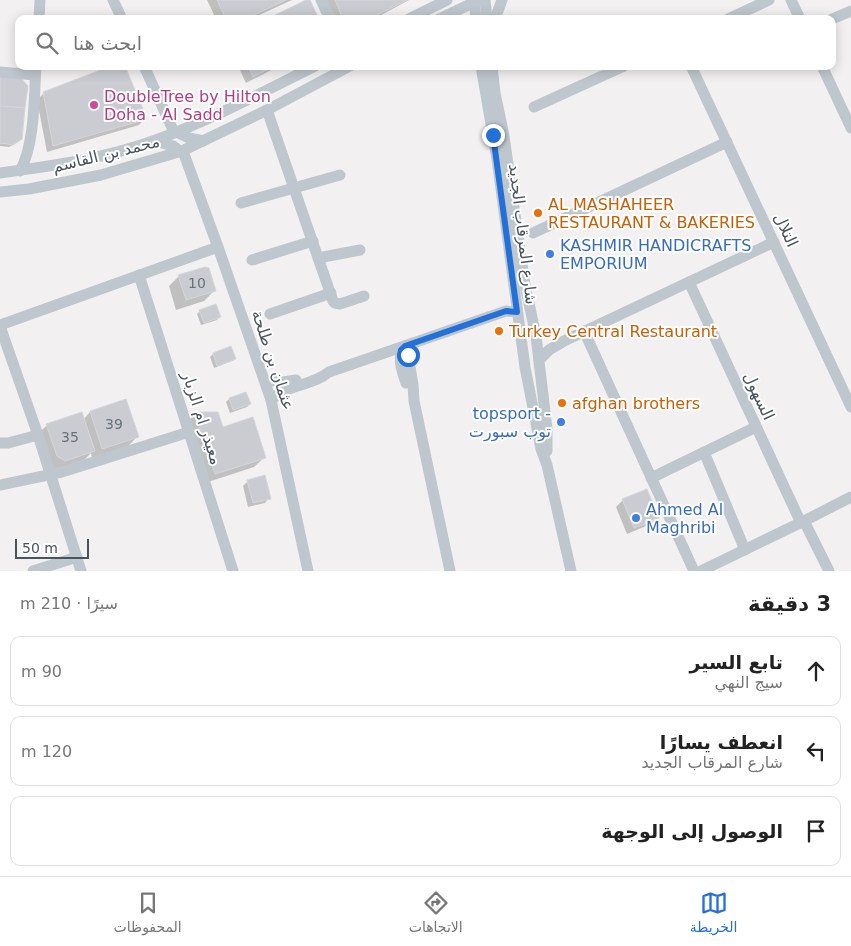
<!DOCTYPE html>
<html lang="ar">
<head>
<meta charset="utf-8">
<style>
	:root { --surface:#fff; --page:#f6f6f6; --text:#222; --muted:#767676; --line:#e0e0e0; --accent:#2370d9 }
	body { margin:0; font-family:"DejaVu Sans",Vazirmatn,sans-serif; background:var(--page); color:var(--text); direction:rtl }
	.scale { position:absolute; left:15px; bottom:12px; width:74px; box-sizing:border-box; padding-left:5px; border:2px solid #49535c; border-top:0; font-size:14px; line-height:18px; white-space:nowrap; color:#49535c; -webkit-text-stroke:4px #fff; paint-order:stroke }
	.stop { position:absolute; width:15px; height:15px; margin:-11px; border:4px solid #2370d9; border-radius:50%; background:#fff }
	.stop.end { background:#2370d9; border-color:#fff; box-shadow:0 1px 5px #0008 }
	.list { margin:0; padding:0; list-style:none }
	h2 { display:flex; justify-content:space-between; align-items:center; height:65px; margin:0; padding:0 20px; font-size:21px }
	h2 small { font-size:16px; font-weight:400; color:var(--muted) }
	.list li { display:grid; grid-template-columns:32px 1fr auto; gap:15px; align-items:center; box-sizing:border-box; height:70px; margin:0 10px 10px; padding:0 10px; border:1px solid var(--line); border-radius:10px }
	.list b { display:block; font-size:19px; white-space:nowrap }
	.list p { margin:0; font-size:16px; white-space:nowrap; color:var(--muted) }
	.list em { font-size:16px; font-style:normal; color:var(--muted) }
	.icon { flex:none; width:28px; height:28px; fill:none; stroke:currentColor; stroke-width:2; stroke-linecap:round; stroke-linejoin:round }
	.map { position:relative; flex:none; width:851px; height:571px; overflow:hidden; direction:ltr }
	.search { position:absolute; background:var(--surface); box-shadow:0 2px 12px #0003; left:15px; right:15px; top:15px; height:55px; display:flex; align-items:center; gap:12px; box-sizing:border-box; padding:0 18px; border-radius:10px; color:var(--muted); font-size:19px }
	.sheet { height:305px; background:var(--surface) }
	nav { display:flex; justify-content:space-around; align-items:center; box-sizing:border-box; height:70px; border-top:1px solid var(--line); background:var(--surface); font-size:14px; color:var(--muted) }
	nav a { display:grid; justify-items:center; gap:2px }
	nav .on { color:var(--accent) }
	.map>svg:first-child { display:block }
	.shadow { fill:#0003 }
	.building { fill:#caccd2; stroke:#d4d6db }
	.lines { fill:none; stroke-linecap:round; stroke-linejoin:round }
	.minor { stroke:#bfc7ce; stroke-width:11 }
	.route { stroke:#2370d9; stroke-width:6 }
	.hotel-dot { fill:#d1479c; stroke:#fff; stroke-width:2 }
	.food-dot { fill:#e8710a; stroke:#fff; stroke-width:2 }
	.shop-dot { fill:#3f7fe0; stroke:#fff; stroke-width:2 }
	.labels { text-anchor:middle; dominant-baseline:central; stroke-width:4; stroke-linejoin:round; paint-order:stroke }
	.number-label { font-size:14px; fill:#69717a }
	.hotel-label { font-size:16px; fill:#b23c85; stroke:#fff; text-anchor:start }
	.street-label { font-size:16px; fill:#49535c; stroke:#fff }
	.food-label { font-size:16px; fill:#c56008; stroke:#fff; text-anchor:start }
	.shop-label { font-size:16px; fill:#366cbe; stroke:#fff; text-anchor:start }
</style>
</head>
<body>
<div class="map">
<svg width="851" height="571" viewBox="0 0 851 571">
	<rect width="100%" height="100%" fill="#f2f0f0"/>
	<g class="shadow">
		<polygon points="207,0 292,0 251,19 216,19"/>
		<polygon points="325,0 409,0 374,19 334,19"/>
		<polygon points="238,66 279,66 246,83"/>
		<polygon points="0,76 18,142 9,147 0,146"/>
		<polygon points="44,93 145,118 139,125 47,152 37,100"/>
		<polygon points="205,268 214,291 204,301 176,310 169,286 178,277"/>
		<polygon points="200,311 220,316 217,320 201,325 197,314"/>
		<polygon points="213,354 235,358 232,361 214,368 210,357"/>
		<polygon points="229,399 250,404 247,407 230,413 226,402"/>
		<polygon points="90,412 137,437 127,447 92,458 91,453 84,460 55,470 37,435 47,425 83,420"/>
		<polygon points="196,413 222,428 264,458 254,467 205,483 186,423"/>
		<polygon points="248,481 269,498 265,503 248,507 243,486"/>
		<polygon points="623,500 657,518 651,524 627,534 616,507"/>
	</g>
	<g class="building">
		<polygon points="217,0 286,0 245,19 226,19"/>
		<polygon points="306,0 310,0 319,19 267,19"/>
		<polygon points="335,0 407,0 369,19 343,19"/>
		<polygon points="111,66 125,66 147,119 53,146 43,92"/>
		<polygon points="248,66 274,66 253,77"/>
		<polygon points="0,75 20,77 28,86 25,108 0,106"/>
		<polygon points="0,106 25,108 22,139 13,145 0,143"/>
		<polygon points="205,267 209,268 216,291 186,300 178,275"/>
		<polygon points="216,304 221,317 204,323 199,310"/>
		<polygon points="231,346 236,359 217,366 213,353"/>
		<polygon points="246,392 251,404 233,410 229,398"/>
		<polygon points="126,399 139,437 102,449 90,411"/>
		<polygon points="82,412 95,451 65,461 57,456 46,424"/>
		<polygon points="195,412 218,412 223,427 253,417 266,458 215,474"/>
		<polygon points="265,475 271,499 253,503 247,480"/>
		<polygon points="647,489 659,518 634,528 622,499"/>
	</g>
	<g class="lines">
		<g class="minor">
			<polyline points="113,0 122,19"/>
			<polyline points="321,0 326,11 332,19"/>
			<polyline points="474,0 476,19"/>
			<polyline points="485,0 487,19"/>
			<polyline points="791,0 800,19"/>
			<polyline points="39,19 40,0"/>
			<polyline points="409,19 447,0"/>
			<polyline points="439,19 479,0"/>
			<polyline points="495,19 502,0"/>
			<polyline points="728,19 769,0"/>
			<polyline points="832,19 851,11"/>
			<polyline points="144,66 173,130 189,138 203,141"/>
			<polyline points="481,66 497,159 525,367 541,449 547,465 571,571"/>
			<polyline points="492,66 495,93 504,136 525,285 536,336 547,429 547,451"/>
			<polyline points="691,66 851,407"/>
			<polyline points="822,66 851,128"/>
			<polyline points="0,72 35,75"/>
			<polyline points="534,107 624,66"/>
			<polyline points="267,110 333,301 335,303 340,304 364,296"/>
			<polyline points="155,141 173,146 184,154 218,247 271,400 308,571"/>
			<path d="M20,171C35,144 34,97 36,66"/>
			<path d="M0,173C52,166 107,158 156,140C211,120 263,92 315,66"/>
			<polyline points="0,192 29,189 101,175 182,151 267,110 350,66"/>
			<polyline points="241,203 340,175"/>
			<polyline points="533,233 727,142"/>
			<polyline points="318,258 360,250"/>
			<polyline points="252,260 313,241"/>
			<polyline points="139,275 233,571"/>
			<polyline points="689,282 801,523"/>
			<polyline points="270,314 331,293"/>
			<polyline points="0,325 218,247"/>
			<polyline points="0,326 38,435 81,571"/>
			<polyline points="584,331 694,571"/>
			<path d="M405,346C396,357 402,371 406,383"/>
			<polyline points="397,349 408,355 413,385 414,401 450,571"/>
			<polyline points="539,360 549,350 564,341 774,242"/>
			<polyline points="265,380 283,382 296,380"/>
			<path d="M271,400C288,384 312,386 329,372L506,311L517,312"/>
			<polyline points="0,443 8,443 38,435"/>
			<polyline points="704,452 745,550"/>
			<polyline points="651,478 756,427"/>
			<polyline points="0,485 62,472 189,432"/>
			<polyline points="804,521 829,571"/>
			<polyline points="33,571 77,557"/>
			<polyline points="701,571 804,521 851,497"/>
		</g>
	</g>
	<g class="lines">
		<polyline class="route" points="408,355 401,350 405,346 506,311 517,312 493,135"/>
	</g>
	<circle class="hotel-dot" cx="94" cy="105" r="5"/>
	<g class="food-dot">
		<circle cx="538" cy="213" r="5"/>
		<circle cx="499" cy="331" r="5"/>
		<circle cx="562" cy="403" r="5"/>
	</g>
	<g class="shop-dot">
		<circle cx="550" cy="254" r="5"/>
		<circle cx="561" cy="422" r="5"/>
		<circle cx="636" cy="518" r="5"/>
	</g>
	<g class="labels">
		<g class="number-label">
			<text x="197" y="283">10</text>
			<text x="114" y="424">39</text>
			<text x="70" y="437">35</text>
		</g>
		<g class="hotel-label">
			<text x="104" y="96">DoubleTree by Hilton<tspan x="104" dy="18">Doha - Al Sadd</tspan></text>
		</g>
		<g class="street-label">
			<text transform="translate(106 154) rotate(-14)">محمد بن القاسم</text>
			<text transform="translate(786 230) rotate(65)">التلال</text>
			<text transform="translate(523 234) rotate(83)">شارع المرقاب الجديد</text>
			<text transform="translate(273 360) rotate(72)">عثمان بن طلحة</text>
			<text transform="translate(759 396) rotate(65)">السهول</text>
			<text transform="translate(202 418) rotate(72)">معيذر ام الزبار</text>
		</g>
		<g class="food-label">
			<text x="548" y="204">AL MASHAHEER<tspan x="548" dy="18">RESTAURANT &amp; BAKERIES</tspan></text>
			<text x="509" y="331">Turkey Central Restaurant</text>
			<text x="572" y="403">afghan brothers</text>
		</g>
		<g class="shop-label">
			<text x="560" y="245">KASHMIR HANDICRAFTS<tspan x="560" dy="18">EMPORIUM</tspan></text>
			<text x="551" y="413" text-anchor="end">topsport -<tspan x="551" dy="18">توب سبورت</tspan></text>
			<text x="646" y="509">Ahmed Al<tspan x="646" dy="18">Maghribi</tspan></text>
		</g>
	</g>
</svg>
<div class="scale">50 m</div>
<div class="stop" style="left:408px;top:355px"></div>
<div class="stop end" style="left:493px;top:135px"></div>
<div class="search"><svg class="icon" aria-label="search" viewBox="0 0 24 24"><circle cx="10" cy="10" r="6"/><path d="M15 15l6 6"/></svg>ابحث هنا</div>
</div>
<section class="sheet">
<h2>3 دقيقة<small>سيرًا · 210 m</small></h2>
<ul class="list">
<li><svg class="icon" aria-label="ahead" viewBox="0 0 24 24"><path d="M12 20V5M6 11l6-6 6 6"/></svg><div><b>تابع السير</b><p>سيج النهي</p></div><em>90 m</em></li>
<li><svg class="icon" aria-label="left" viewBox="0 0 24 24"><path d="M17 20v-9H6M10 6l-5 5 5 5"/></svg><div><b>انعطف يسارًا</b><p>شارع المرقاب الجديد</p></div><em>120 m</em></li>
<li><svg class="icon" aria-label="arrive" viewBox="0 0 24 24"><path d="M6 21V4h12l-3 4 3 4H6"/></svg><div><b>الوصول إلى الوجهة</b></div></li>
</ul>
</section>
<nav>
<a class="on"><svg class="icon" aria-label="map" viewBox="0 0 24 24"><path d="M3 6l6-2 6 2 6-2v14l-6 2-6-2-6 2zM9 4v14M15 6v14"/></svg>الخريطة</a>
<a><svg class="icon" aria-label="directions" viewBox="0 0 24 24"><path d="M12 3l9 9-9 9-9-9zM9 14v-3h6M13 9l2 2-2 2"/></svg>الاتجاهات</a>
<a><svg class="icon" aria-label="saved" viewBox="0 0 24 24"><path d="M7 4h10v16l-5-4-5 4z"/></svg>المحفوظات</a>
</nav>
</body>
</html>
